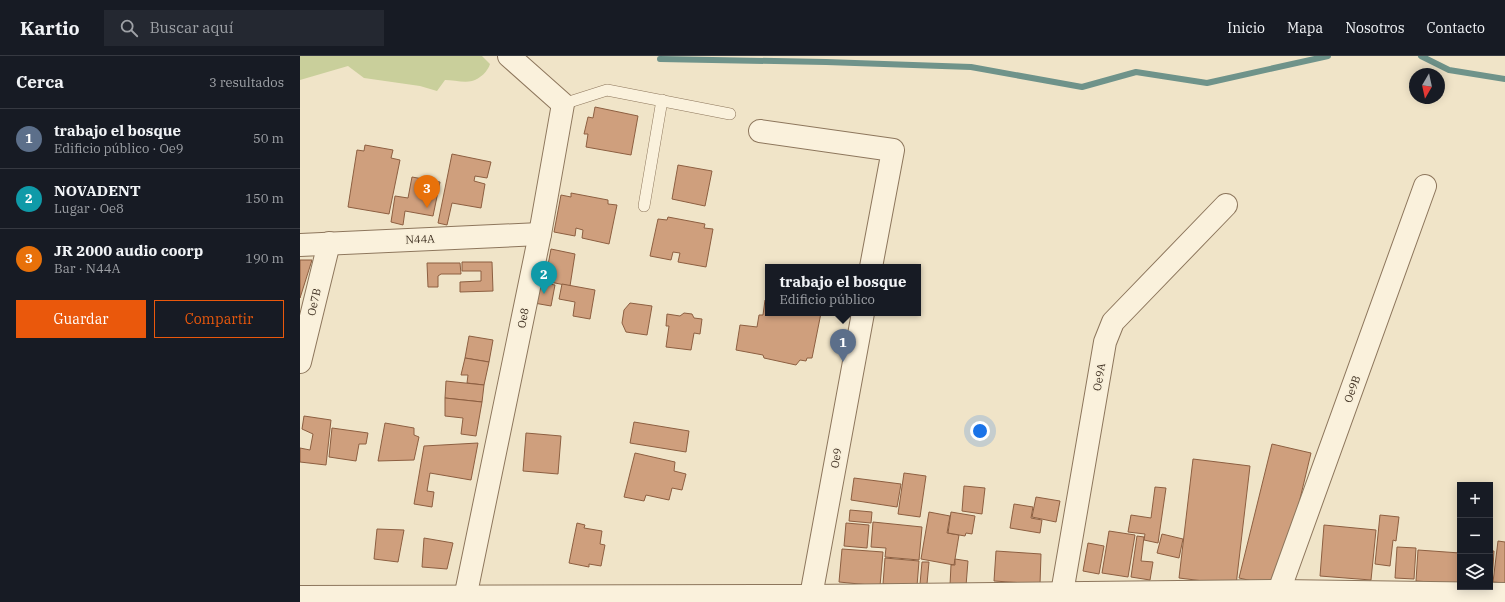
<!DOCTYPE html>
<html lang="es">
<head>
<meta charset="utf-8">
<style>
	:root { --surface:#171b24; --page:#242831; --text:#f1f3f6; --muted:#9ea1a6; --line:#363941; --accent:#ea580c }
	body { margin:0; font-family:"IBM Plex Serif",serif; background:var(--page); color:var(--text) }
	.controls { position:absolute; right:12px; bottom:12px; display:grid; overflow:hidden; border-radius:0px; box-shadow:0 2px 10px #0003 }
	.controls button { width:36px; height:36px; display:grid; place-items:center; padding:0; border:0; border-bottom:1px solid var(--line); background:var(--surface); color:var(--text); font:20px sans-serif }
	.compass { position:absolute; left:1109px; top:12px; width:36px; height:36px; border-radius:50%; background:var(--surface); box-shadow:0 2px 10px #0003; rotate:189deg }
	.you { position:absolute; left:680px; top:375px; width:14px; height:14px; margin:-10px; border:3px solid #fff; border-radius:50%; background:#1a73e8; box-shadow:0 0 0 6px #1a73e833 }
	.badge { display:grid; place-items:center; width:26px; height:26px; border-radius:50%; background:var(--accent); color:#fff; font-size:13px; font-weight:700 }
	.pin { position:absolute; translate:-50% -33px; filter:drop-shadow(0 1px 2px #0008) }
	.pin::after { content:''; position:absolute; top:21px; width:14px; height:12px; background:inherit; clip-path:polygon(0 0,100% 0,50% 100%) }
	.popup { position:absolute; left:465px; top:208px; width:156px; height:52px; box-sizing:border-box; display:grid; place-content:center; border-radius:0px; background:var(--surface); filter:drop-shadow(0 1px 3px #0005); font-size:13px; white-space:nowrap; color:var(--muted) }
	.popup b { font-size:15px; color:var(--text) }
	.popup::after { content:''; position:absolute; left:50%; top:100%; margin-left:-8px; border:8px solid transparent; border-top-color:var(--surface) }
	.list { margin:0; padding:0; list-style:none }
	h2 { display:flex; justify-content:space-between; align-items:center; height:52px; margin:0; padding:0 16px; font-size:17px }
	h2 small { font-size:13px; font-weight:400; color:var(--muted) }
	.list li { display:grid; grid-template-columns:26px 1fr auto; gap:12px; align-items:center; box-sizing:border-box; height:60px; padding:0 16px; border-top:1px solid var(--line) }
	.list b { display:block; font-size:15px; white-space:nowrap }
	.list p { margin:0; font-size:13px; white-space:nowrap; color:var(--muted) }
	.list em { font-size:13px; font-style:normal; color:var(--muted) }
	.actions { display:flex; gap:8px; padding:12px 16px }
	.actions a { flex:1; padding:9px 0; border:1px solid var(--accent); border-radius:0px; text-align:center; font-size:14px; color:var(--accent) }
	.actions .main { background:var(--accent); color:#fff }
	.icon { flex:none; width:22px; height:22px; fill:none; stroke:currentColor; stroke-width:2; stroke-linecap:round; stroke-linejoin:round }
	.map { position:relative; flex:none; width:1205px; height:546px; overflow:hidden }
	header { display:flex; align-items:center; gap:24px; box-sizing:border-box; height:56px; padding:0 20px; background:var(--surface); border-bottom:1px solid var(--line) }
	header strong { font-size:19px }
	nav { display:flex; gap:22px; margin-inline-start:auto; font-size:14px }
	.search { width:280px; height:36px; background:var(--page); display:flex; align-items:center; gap:10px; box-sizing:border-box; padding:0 14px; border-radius:0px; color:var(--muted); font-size:15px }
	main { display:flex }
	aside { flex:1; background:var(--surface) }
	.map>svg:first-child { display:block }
	.green { fill:#c9cf9b }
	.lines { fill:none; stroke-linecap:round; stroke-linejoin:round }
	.stream { stroke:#6f938a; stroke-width:6 }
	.building { fill:#cf9f7d; stroke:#8d5f41 }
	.service-casing { stroke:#8d765c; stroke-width:12 }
	.minor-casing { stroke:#8d765c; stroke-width:24 }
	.service { stroke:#faf1dc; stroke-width:11 }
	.minor { stroke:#faf1dc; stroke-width:22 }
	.labels { text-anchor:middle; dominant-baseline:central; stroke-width:3; stroke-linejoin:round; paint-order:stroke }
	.street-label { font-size:11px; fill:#3d2e20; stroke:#f7eed8 }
</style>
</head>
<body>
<header>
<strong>Kartio</strong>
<div class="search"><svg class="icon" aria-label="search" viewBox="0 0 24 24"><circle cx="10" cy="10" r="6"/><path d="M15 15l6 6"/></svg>Buscar aquí</div>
<nav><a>Inicio</a><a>Mapa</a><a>Nosotros</a><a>Contacto</a></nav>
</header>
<main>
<aside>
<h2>Cerca<small>3 resultados</small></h2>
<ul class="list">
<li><span class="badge" style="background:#5c6f8a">1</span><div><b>trabajo el bosque</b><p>Edificio público · Oe9</p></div><em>50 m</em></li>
<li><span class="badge" style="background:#0f9aa8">2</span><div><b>NOVADENT</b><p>Lugar · Oe8</p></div><em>150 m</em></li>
<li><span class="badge" style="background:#e8710a">3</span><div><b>JR 2000 audio coorp</b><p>Bar · N44A</p></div><em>190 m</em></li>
</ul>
<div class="actions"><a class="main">Guardar</a><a>Compartir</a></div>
</aside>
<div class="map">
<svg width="1205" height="546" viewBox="0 0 1205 546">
	<rect width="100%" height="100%" fill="#f0e4c8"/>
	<path class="green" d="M0,0H182L190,8C188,15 180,23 172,25C164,27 153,24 145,24L137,35L120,30L64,22L48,10L0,24Z"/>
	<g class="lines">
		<g class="stream">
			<polyline points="1121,0 1149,14 1205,23"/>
			<polyline points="360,3 526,6 671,11 782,31 836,16 907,27 1028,0"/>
		</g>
	</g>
	<g class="building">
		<polygon points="295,51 338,60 331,99 286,91 288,78 284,78 288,61 293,62"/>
		<polygon points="65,89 93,94 91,102 100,104 89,158 48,151 57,94 64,95"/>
		<polygon points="152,98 191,106 187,122 175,120 174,125 185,128 181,152 152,147 147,169 138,167"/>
		<polygon points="378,109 412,115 405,150 372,143"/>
		<polygon points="112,121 140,126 133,160 105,155 103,169 91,166 95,140 108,142"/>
		<polygon points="271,137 308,144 308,148 317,149 309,188 282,182 283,174 276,172 275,180 254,176 261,139 271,141"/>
		<polygon points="368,161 405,168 404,172 413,173 406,211 378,206 380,197 373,196 371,204 350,200 358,163 367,164"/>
		<polygon points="251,193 275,198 270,230 245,225"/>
		<polygon points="0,204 12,204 0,242"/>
		<polygon points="162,206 192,206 193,235 160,236 160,226 181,225 181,215 162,215"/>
		<polygon points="127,207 160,207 161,218 141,218 138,220 138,231 128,231"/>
		<polygon points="238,226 255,229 251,250 234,247"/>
		<polygon points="262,228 295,234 290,263 273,260 275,246 259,243"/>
		<polygon points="468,242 468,257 521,257 512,302 507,302 506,305 500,304 496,309 464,302 463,299 436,294 440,269 457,271 459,259 463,259 465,244"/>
		<polygon points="330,247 352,250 347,279 326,276 322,267 324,254"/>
		<polygon points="384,257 392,258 394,262 402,263 400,278 394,277 391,294 366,291 369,270 366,270 367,258 380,260"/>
		<polygon points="169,280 193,284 189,306 165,302"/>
		<polygon points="165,302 189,306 184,329 167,327 168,319 161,319"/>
		<polygon points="146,325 184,329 182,346 145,342"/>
		<polygon points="145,342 182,346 176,380 161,378 163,362 145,360"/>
		<polygon points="4,360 31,364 26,409 0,406 0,392 10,394 13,378 2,373"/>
		<polygon points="334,366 389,375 386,396 330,387"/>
		<polygon points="85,367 114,372 114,379 119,381 114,404 78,405"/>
		<polygon points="32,372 68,377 66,388 59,388 56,405 29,401"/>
		<polygon points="226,377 261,380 258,418 223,415"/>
		<polygon points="178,387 171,424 130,417 127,435 134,436 132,451 114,448 124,390"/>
		<polygon points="972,388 1011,397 982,518 966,528 939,522"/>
		<polygon points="335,397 375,406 374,415 386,418 382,434 372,432 369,444 346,439 344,445 324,441"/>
		<polygon points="893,403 950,410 936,529 879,522"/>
		<polygon points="604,417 626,420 620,461 598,458"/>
		<polygon points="554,422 601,428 597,451 551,444"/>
		<polygon points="664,430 685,432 682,458 662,455"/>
		<polygon points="855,431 866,432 858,487 844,484 845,478 828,476 831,459 851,462"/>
		<polygon points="736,441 760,445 756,466 732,461"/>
		<polygon points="714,448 733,451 731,462 742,464 740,477 710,472"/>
		<polygon points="550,454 572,456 571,467 549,465"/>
		<polygon points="629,456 650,460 647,477 659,479 654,509 621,503"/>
		<polygon points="651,456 675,460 672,478 666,477 665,480 648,477"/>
		<polygon points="1080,459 1099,461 1096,485 1093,484 1090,510 1075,508"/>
		<polygon points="573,466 622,471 619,504 585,501 586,492 571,491"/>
		<polygon points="277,467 285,469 284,472 302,475 300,488 305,489 301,510 289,508 289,511 269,507"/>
		<polygon points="546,467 569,469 567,492 544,490"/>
		<polygon points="1024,469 1076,474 1071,524 1020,520"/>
		<polygon points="77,473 104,474 98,506 74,503"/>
		<polygon points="809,475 835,479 828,521 802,517"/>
		<polygon points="862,478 883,483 879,502 857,497"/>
		<polygon points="837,480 844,481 841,505 853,506 850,524 831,521"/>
		<polygon points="124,482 153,487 147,513 122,511"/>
		<polygon points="1198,485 1205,486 1205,527 1193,526"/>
		<polygon points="788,487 804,490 799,518 783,515"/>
		<polygon points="1097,491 1116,492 1114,523 1095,522"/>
		<polygon points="542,493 583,496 580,530 539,526"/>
		<polygon points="1118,494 1160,497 1160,528 1116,525"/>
		<polygon points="696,495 741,498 740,528 694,525"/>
		<polygon points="1190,495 1194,495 1192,526 1190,526"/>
		<polygon points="585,502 619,505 617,530 583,528"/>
		<polygon points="655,503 668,505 666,530 650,529 651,509 655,509"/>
		<polygon points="622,506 629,506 627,528 620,528"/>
	</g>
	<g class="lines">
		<defs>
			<g id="service">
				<polyline points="263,48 307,34 430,58"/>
				<polyline points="344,150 362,44"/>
			</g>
			<g id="minor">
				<polyline points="460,75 593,94 571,211"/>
				<polyline points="0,189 240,178"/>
				<polyline points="0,306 29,187"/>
				<polyline points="979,535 1125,130"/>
				<polyline points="762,537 805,286 813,266 926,149"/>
				<polyline points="0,541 511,540 979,535 1205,538"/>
				<polyline points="167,546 165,542 240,178 263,48 209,0"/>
				<polyline points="514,546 511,540 563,257"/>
			</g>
		</defs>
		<use href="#service" class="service-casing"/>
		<use href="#minor" class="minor-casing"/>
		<use href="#service" class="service"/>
		<use href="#minor" class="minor"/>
	</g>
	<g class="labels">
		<g class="street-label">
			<text transform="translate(120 183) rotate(-2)">N44A</text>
			<text transform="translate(14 246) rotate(-77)">Oe7B</text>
			<text transform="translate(223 262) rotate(-79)">Oe8</text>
			<text transform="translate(799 321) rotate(-80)">Oe9A</text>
			<text transform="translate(1052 333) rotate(-70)">Oe9B</text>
			<text transform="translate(536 402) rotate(-80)">Oe9</text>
		</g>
	</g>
</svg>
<div class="controls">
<button>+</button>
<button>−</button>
<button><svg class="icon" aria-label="layers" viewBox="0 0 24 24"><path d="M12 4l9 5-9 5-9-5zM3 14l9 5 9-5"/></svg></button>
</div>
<svg class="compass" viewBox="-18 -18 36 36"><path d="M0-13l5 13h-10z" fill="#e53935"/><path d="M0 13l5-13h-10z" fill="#9ea1a6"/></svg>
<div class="you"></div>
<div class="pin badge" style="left:543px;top:306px;background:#5c6f8a">1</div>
<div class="popup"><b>trabajo el bosque</b>Edificio público</div>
<div class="pin badge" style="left:244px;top:238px;background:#0f9aa8">2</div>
<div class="pin badge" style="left:127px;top:152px;background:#e8710a">3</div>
</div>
</main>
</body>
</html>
